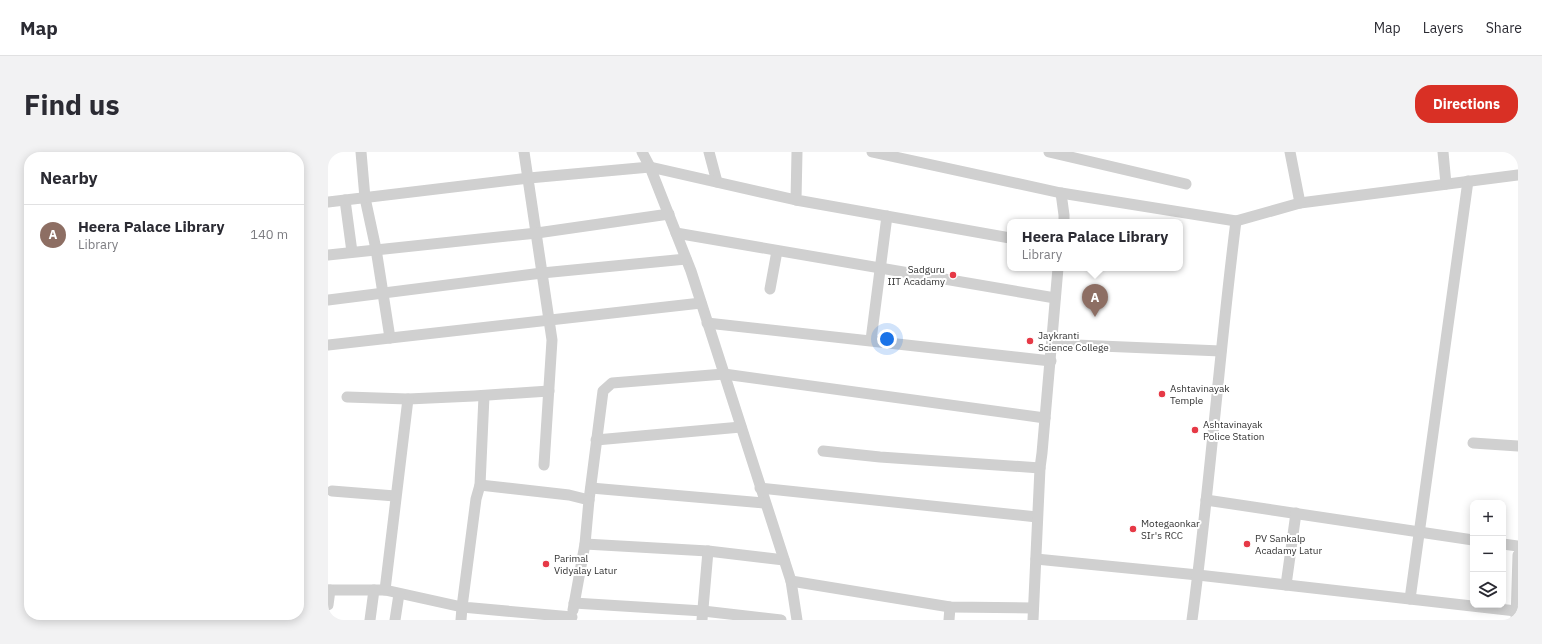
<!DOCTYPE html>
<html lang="en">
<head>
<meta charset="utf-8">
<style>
	:root { --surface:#fff; --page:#f2f2f3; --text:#2b2b33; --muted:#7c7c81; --line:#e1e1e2; --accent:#d93025 }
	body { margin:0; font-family:"IBM Plex Sans",sans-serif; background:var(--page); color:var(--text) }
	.controls { position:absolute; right:12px; bottom:12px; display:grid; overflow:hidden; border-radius:8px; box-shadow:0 2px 10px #0003 }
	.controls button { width:36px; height:36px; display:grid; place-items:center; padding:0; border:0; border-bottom:1px solid var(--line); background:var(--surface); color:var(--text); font:20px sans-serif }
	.you { position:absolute; left:559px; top:187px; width:14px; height:14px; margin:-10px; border:3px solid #fff; border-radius:50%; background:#1a73e8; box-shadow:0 0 0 6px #1a73e833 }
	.badge { display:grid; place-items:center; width:26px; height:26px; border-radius:50%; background:var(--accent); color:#fff; font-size:13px; font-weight:700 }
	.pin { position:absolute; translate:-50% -33px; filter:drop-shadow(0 1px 2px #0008) }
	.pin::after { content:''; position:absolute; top:21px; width:14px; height:12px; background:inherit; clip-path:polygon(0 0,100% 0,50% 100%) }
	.popup { position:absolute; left:679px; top:67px; width:176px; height:52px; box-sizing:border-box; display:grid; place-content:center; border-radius:8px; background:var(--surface); filter:drop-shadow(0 1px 3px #0005); font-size:13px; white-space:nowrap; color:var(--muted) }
	.popup b { font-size:15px; color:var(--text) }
	.popup::after { content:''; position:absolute; left:50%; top:100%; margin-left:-8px; border:8px solid transparent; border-top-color:var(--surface) }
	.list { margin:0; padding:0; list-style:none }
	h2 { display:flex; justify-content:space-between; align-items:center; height:52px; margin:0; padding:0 16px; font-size:17px }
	h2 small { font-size:13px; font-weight:400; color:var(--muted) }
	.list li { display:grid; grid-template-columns:26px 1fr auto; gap:12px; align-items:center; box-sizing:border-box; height:60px; padding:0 16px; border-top:1px solid var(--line) }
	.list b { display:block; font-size:15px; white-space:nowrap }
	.list p { margin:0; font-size:13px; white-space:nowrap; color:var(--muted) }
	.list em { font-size:13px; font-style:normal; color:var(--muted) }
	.icon { flex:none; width:22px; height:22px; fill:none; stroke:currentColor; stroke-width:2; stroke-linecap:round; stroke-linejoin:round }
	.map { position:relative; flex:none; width:1190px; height:468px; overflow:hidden; border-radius:16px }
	header { display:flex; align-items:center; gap:24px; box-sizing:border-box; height:56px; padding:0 20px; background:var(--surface); border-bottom:1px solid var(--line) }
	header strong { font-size:19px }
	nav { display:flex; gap:22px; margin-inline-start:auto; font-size:14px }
	.intro { display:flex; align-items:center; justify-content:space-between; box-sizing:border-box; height:96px; padding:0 24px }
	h1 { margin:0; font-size:28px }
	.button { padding:10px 18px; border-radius:16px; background:var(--accent); color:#fff; font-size:14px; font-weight:700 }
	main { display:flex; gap:24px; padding:0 24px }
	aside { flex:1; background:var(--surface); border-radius:16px; box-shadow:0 2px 10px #0003 }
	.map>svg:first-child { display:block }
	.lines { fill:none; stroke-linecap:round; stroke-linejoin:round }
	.minor { stroke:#d0d0d0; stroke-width:11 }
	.poi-dot { fill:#e63946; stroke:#fff; stroke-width:1.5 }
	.labels { text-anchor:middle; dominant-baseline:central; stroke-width:4; stroke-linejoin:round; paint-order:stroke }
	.poi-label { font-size:10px; fill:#333; stroke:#fff; text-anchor:start }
</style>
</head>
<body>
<header>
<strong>Map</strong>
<nav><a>Map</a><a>Layers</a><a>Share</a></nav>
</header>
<div class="intro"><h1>Find us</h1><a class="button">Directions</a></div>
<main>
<aside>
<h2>Nearby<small></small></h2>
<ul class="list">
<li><span class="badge" style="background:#8d6e63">A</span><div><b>Heera Palace Library</b><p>Library</p></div><em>140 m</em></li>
</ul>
</aside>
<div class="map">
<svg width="1190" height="468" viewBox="0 0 1190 468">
	<rect width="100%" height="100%" fill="#fff"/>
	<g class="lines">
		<g class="minor">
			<polyline points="33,0 37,46 48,97 62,186"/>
			<polyline points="196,0 224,188 216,313"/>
			<polyline points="314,0 322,15 363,119 463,429 469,468"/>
			<polyline points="381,0 389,30"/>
			<polyline points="469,0 468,48 682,86"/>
			<polyline points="544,0 733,41 908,69 972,51 1190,23"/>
			<polyline points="721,0 858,32"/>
			<polyline points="962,0 972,51"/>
			<polyline points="1115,0 1118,32"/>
			<polyline points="733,41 736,63 736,70"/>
			<polyline points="17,48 24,100"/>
			<polyline points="0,50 201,26 322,15 468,48"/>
			<polyline points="348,81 727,146"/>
			<polyline points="0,103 209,81 341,62"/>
			<polyline points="442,137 449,99"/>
			<polyline points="0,148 214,121 358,107"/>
			<polyline points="379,171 723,209"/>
			<polyline points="543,188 559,64"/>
			<polyline points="724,192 893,199"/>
			<polyline points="0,193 373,151"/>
			<polyline points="156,244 152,333 148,347 134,455 244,465"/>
			<polyline points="19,245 80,247 146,244 221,239"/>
			<polyline points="268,288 413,275"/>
			<polyline points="1145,291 1190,294"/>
			<polyline points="495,299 552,305 712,316"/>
			<polyline points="152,333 241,343 261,348 275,239 284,231 396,222 717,266"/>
			<polyline points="263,336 437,351"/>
			<polyline points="432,336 709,365"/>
			<polyline points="4,339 67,344"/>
			<polyline points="878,348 1145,388"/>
			<polyline points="257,392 380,399 456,408"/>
			<polyline points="1175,392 1190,394"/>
			<polyline points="708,407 870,423 1188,459"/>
			<polyline points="463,429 622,455 705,456"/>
			<polyline points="958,433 968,361"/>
			<polyline points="0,438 57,438 134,455 133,468"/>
			<polyline points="57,438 80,247"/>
			<polyline points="1082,447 1140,29"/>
			<polyline points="246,451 375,459 453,468"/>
			<polyline points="0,453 2,438"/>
			<polyline points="245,458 257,392 261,348"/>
			<polyline points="42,468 46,438"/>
			<polyline points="67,468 71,442"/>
			<polyline points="374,468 380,399"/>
			<polyline points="621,468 622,455"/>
			<polyline points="705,468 712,316 714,301 730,116"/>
			<path d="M864,468C882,335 891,202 908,69"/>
			<polyline points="1188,468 1190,403"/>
		</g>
	</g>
	<g class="poi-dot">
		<circle cx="625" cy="123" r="4"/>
		<circle cx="702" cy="189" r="4"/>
		<circle cx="834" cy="242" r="4"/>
		<circle cx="867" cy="278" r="4"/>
		<circle cx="805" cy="377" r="4"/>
		<circle cx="919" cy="392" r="4"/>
		<circle cx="218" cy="412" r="4"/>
	</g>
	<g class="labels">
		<g class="poi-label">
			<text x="617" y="117" text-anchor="end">Sadguru<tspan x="617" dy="12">IIT Acadamy</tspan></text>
			<text x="710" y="183">Jaykranti<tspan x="710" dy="12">Science College</tspan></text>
			<text x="842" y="236">Ashtavinayak<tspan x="842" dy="12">Temple</tspan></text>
			<text x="875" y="272">Ashtavinayak<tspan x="875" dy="12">Police Station</tspan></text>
			<text x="813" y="371">Motegaonkar<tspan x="813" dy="12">SIr's RCC</tspan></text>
			<text x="927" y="386">PV Sankalp<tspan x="927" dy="12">Acadamy Latur</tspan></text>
			<text x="226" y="406">Parimal<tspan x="226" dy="12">Vidyalay Latur</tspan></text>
		</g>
	</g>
</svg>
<div class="controls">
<button>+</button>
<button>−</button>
<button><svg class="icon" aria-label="layers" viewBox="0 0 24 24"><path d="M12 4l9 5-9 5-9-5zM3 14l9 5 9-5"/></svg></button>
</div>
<div class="you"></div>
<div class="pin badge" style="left:767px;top:165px;background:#8d6e63">A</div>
<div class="popup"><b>Heera Palace Library</b>Library</div>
</div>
</main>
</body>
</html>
